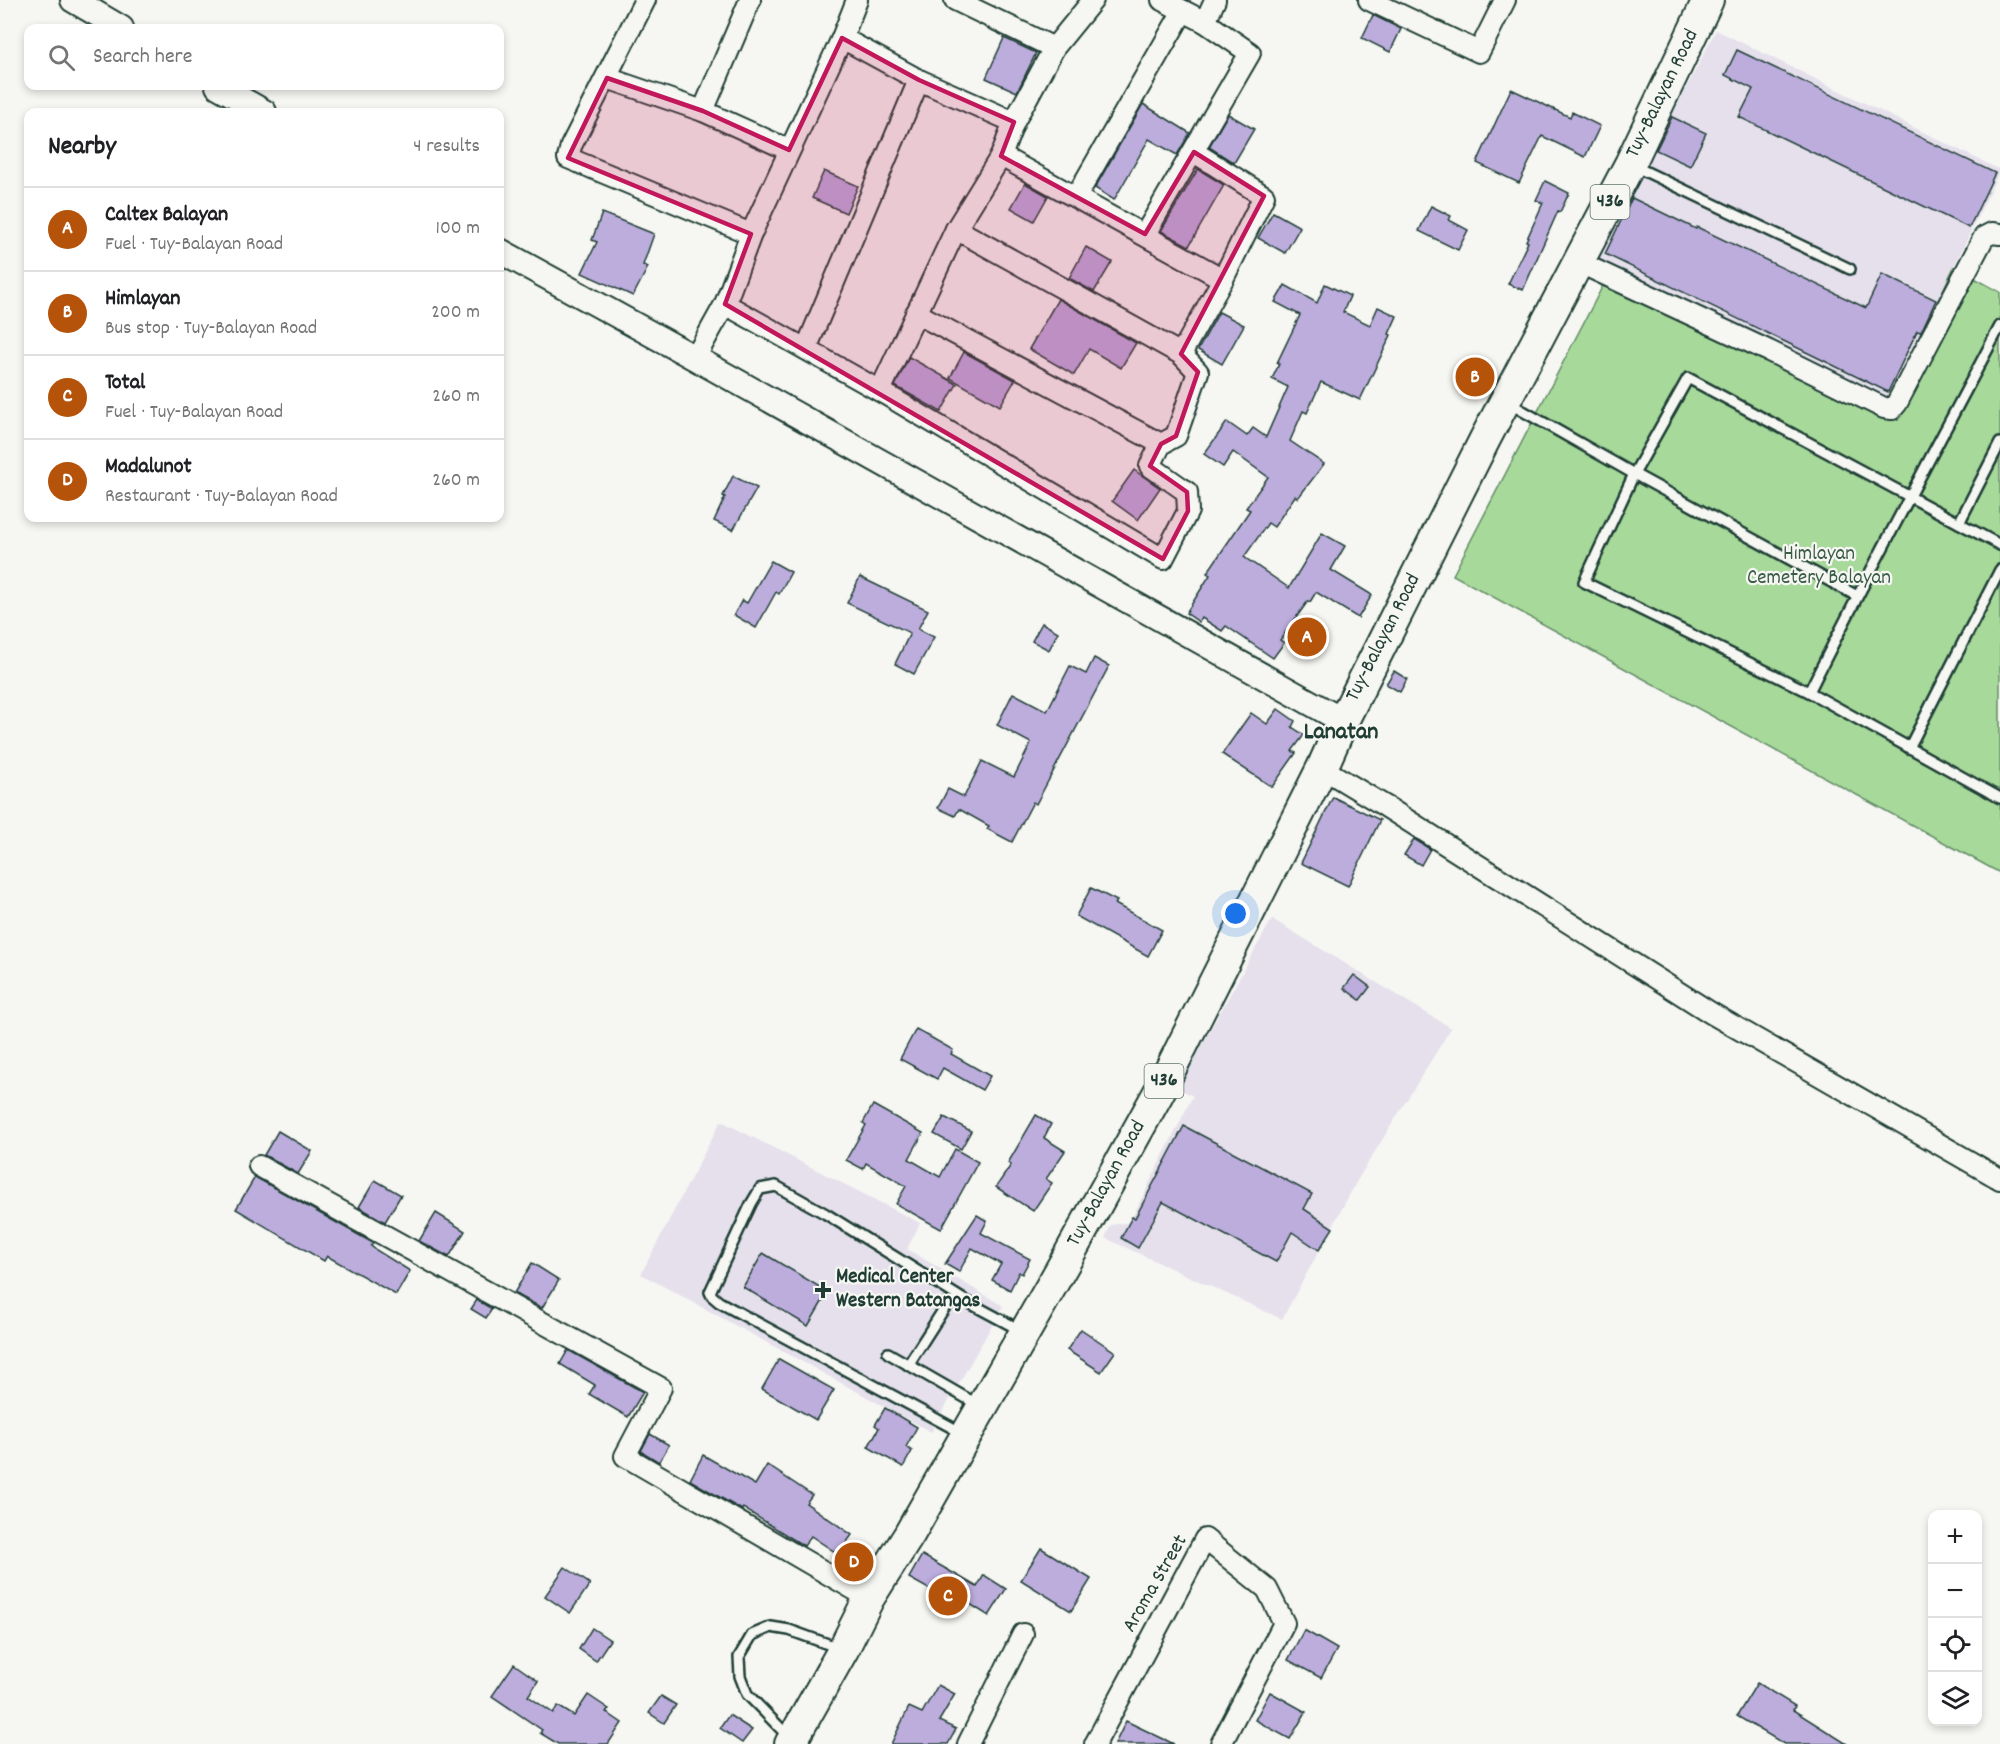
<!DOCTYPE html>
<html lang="en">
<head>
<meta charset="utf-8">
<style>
	:root { --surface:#fff; --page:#f2f2f2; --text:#202124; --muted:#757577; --line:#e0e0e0; --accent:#b45309 }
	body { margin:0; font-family:Dekko,sans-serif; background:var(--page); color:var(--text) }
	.controls { position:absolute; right:18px; bottom:18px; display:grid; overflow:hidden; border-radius:12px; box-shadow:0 3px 9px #0003 }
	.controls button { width:54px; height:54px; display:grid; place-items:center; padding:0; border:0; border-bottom:2px solid var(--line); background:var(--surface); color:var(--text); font:30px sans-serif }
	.you { position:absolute; left:1236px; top:914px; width:21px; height:21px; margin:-15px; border:4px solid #fff; border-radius:50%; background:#1a73e8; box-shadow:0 0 0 9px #1a73e833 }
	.badge { display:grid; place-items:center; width:39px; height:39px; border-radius:50%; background:var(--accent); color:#fff; font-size:20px; font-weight:700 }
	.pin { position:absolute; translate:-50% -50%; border:3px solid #fff; box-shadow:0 2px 6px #0006 }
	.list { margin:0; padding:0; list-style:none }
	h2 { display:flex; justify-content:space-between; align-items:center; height:78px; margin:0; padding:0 24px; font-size:26px }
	h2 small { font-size:20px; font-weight:400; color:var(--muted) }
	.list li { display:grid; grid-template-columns:39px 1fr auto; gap:18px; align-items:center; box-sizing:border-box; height:84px; padding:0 24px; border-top:2px solid var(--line) }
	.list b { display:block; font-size:22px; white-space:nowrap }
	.list p { margin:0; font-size:20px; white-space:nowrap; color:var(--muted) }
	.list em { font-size:20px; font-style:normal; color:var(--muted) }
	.icon { flex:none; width:33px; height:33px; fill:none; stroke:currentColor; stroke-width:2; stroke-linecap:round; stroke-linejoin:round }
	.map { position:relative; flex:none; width:2000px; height:1744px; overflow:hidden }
	.search { position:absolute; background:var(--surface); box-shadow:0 3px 9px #0003; left:24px; top:24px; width:480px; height:66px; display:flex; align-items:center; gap:15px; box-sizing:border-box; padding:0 21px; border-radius:12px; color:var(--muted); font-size:22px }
	.panel { position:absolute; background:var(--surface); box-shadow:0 3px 9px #0003; left:24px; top:108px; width:480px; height:414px; border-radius:12px }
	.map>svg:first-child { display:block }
	.built { fill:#e5e0ec }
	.green { fill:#a7d99a; stroke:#638b67; stroke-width:1.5 }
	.building { fill:#bcaddd; stroke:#1f3d34; stroke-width:1.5 }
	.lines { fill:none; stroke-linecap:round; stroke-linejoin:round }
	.service-casing { stroke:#1f3d34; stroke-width:14 }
	.minor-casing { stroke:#1f3d34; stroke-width:24 }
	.tertiary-casing { stroke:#1f3d34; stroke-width:28 }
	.primary-casing { stroke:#1f3d34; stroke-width:34 }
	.service { stroke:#f6f6f2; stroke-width:9 }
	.minor { stroke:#f6f6f2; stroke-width:20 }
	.tertiary { stroke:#f6f6f2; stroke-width:24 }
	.primary { stroke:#f6f6f2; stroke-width:30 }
	.marked { fill:#c2185b; fill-opacity:0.2; stroke:#c2185b; stroke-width:4.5; stroke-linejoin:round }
	.poi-dot { fill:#1f3d34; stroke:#f6f6f2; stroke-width:2 }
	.labels { text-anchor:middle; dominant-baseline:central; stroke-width:4.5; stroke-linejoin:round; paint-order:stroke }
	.shield { fill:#f6f6f2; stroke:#60746d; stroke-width:1.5 }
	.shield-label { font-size:20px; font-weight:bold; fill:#1f3d34 }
	.street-label { font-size:21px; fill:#1f3d34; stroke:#f6f6f2 }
	.park-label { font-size:21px; fill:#3a5c48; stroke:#f6f6f2 }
	.poi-label { font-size:21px; font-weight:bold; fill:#1f3d34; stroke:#f6f6f2; text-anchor:start }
	.quarter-label { font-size:24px; font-weight:bold; fill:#1f3d34; stroke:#f6f6f2 }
</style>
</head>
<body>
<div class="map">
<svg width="2000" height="1744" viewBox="0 0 2000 1744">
	<rect width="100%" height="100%" fill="#f6f6f2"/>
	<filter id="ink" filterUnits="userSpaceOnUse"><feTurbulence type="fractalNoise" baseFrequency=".0167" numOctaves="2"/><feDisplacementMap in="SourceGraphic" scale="12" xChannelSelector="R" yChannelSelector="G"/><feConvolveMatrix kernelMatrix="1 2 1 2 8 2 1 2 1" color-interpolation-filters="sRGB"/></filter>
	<g filter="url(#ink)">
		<g class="built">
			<polygon points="1716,30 2000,170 1890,401 1597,261"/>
			<polygon points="1272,919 1451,1028 1358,1179 1282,1319 1105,1238 1111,1225 1130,1222 1193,1096 1178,1088"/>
			<polygon points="721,1121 920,1223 907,1249 1003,1306 931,1432 641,1274"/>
		</g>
		<polygon class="green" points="1954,267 2000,292 2000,873 1453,575 1612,268 1890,401"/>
		<g class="building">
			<polygon points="1373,15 1401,29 1390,52 1362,38"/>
			<polygon points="1004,38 1036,53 1017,92 986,78"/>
			<polygon points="1737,50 1995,173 1969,228 1739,117 1753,89 1725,75"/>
			<polygon points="1511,89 1570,117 1572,112 1600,126 1585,157 1542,136 1519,183 1477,163"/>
			<polygon points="1143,104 1190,133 1177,155 1149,139 1114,200 1095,188"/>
			<polygon points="1228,114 1254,129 1234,163 1209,147"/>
			<polygon points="1672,117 1706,133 1690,166 1656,150"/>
			<polygon points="1198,169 1224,185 1189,246 1161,231"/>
			<polygon points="824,171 858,186 846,213 812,198"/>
			<polygon points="1545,181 1569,193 1560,212 1558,211 1523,290 1508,284 1528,242 1526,241 1543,203 1536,200"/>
			<polygon points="1025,183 1048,196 1034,221 1011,208"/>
			<polygon points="1632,198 1696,229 1697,227 1866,308 1882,274 1936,300 1921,332 1917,331 1888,392 1605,254"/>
			<polygon points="1431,206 1451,216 1449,220 1468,230 1458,250 1419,231"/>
			<polygon points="1273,212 1300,227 1285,253 1258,238"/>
			<polygon points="602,213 654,234 643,265 648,267 633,296 582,273 597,242 592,240"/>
			<polygon points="1086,247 1112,262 1094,292 1069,278"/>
			<polygon points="1325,284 1350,296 1343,312 1370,325 1378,307 1397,316 1389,334 1391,335 1360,400 1321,382 1307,413 1303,411 1290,441 1324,464 1298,498 1295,496 1274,527 1268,523 1244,557 1289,588 1322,533 1345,546 1331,570 1372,595 1358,618 1316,592 1310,602 1308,601 1280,640 1284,643 1273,658 1226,626 1222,631 1202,618 1199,622 1186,613 1210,575 1207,573 1250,510 1246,508 1268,477 1233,452 1223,467 1204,454 1227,422 1247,436 1253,428 1266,437 1288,387 1272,379 1279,364 1277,363 1300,315 1275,302 1285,285 1317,303"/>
			<polygon points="1058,299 1136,343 1121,368 1089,349 1074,375 1029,349"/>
			<polygon points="1219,312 1244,325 1222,364 1198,350"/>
			<polygon points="964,352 1015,380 1000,406 950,378"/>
			<polygon points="909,357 957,384 941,412 895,386"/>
			<polygon points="1134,470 1160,488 1138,520 1112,501"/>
			<polygon points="733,476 757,488 733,530 714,521 725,497 723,496"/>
			<polygon points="771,561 791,572 779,594 776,592 756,628 734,615 742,600 747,603"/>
			<polygon points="860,577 928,610 918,629 934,637 914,674 895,664 910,633 847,603"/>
			<polygon points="1042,623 1058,632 1049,650 1032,641"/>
			<polygon points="1094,658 1109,666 1036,804 1033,802 1012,842 987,829 989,826 959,809 955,816 938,808 948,789 964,797 982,761 1014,777 1031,743 997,725 1013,693 1047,711 1070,666 1086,674"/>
			<polygon points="1394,671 1407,679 1400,692 1386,684"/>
			<polygon points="1278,709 1295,721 1292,727 1304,735 1292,751 1296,753 1272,787 1222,754 1251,713 1267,724"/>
			<polygon points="1333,797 1380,820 1348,886 1301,863"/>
			<polygon points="1414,839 1430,849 1421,865 1404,855"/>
			<polygon points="1091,888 1117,901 1115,904 1162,930 1148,956 1076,916"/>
			<polygon points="1354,975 1370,987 1360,1000 1344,988"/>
			<polygon points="916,1029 953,1050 951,1054 990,1076 982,1090 943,1068 937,1079 900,1059"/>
			<polygon points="873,1105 923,1133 909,1159 940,1177 955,1149 978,1162 941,1229 896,1204 906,1186 866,1163 863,1169 846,1160 866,1125 863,1123"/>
			<polygon points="1036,1115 1051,1124 1044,1138 1065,1151 1046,1179 1052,1183 1033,1211 996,1187 1011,1165 1008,1163"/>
			<polygon points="944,1117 971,1131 961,1149 934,1134"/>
			<polygon points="1184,1126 1312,1194 1304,1209 1333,1228 1319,1250 1292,1232 1276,1262 1163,1202 1138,1248 1121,1238 1132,1217 1135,1218"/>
			<polygon points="278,1131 312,1151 298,1174 264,1155"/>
			<polygon points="255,1177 373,1243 371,1246 376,1250 410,1271 396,1295 327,1256 324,1261 236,1209"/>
			<polygon points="375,1180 401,1195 385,1222 359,1207"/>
			<polygon points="436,1213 465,1231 449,1257 419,1241"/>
			<polygon points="977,1215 987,1221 981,1233 1030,1259 1022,1274 1019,1272 1010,1290 992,1280 1001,1264 972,1248 959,1272 945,1264"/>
			<polygon points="763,1253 828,1292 808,1326 743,1287"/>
			<polygon points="532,1263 559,1280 542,1308 514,1293"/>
			<polygon points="477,1300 492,1309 486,1318 471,1309"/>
			<polygon points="1081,1329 1115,1352 1101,1372 1067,1350"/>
			<polygon points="568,1350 643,1392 628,1417 589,1394 595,1385 560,1364"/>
			<polygon points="779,1359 834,1390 816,1420 762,1389"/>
			<polygon points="885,1408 917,1427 906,1447 912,1451 903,1467 868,1447 879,1428 875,1425"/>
			<polygon points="650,1434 669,1445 659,1462 641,1451"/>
			<polygon points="703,1455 755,1485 767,1465 812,1495 806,1503 852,1535 838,1554 811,1536 804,1546 743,1508 742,1510 690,1480"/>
			<polygon points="1041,1548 1091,1579 1071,1611 1021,1580"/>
			<polygon points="922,1555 977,1587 984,1575 1006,1589 989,1616 954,1594 950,1601 909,1578"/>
			<polygon points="565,1567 590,1584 570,1613 545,1596"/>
			<polygon points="592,1628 610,1640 596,1661 579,1649"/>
			<polygon points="1304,1630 1337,1649 1321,1678 1288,1660"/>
			<polygon points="514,1664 538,1681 528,1696 553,1713 558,1706 574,1716 588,1695 609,1709 606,1712 622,1723 608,1744 558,1744 540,1733 542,1730 492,1696"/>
			<polygon points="1757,1683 1795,1706 1793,1710 1847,1744 1784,1744 1737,1716"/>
			<polygon points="938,1685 955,1694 939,1721 956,1729 948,1744 891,1744 909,1707 922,1713"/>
			<polygon points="1270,1692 1306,1712 1290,1739 1255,1720"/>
			<polygon points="661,1696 676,1705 664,1723 649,1713"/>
			<polygon points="729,1715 752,1730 742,1743 720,1728"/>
			<polygon points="1126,1721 1174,1744 1115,1744"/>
		</g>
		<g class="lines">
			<defs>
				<g id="service">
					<polyline points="1634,166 1850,269"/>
					<polyline points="1507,402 1634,474 1857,596"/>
					<polyline points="1959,523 2000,443"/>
					<polyline points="2000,545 1688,378 1634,474 1584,582 1809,692 2000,798"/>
					<path d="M1809,692C1870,569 1936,448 2000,326"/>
					<polyline points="1909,748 2000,570"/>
					<polyline points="888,1353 980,1406"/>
					<polyline points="908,1365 947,1304 964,1300 1020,1330"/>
					<polyline points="964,1434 719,1302 712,1296 710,1292 751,1204 760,1189 776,1186 826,1214 964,1300"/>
					<polyline points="788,1736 747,1694 740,1676 739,1657 752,1635 771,1627 789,1630 839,1648"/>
				</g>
				<g id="minor">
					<polyline points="645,0 571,146 568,158 751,234"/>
					<polyline points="955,0 1054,48"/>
					<polyline points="1162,0 1205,22 1215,0"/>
					<polyline points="1369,0 1479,52 1505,0"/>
					<polyline points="842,38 919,80 1014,122"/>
					<polyline points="607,78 703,111 789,150"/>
					<polyline points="703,111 750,0"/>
					<polyline points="1001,156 1223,279"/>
					<polyline points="1076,197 1183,11"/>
					<polyline points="1145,234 1250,53 1205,22"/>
					<polyline points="1578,262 1769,351 1884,408 1892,409 1897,403 1984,237 1992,233 2000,234"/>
					<polyline points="725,304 880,391 1163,559 1188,511 1187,492 1150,466 1161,444"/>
					<polyline points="916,313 1161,444 1176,436 1198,372 1181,354 956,229"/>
					<polyline points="806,349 919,80"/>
					<polyline points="1181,354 1223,279 1264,196 1194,152"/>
					<polyline points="695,358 725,304 751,234 842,38 857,0"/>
					<polyline points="880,391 956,229 1001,156 1014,122 1054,48 1093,0"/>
					<polyline points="1322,768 1385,806 1711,1013 2000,1179"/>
					<polyline points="259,1166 661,1388 625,1456 869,1598"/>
					<polyline points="968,1744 1023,1634"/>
					<polyline points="1095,1744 1205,1539 1267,1589 1284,1623 1221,1744"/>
				</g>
				<g id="tertiary">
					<polyline points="73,0 121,28"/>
					<polyline points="218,86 264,112"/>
					<polyline points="500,251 695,358 1343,721"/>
				</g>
				<polyline id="primary" points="790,1744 843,1650 869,1598 909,1535 1065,1262 1159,1092 1322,768 1343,721 1485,439 1630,164 1708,0"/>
			</defs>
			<use href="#service" class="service-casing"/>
			<use href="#minor" class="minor-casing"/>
			<use href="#tertiary" class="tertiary-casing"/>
			<use href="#primary" class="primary-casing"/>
			<use href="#service" class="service"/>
			<use href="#minor" class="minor"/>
			<use href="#tertiary" class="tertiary"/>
			<use href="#primary" class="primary"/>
		</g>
	</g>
	<path class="marked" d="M842,38L919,80L1014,122L1001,156L1145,234L1194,152L1264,196L1181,354L1198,372L1176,436L1161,444L1150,466L1187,492L1188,511L1163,559L725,304L751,234L568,158L607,78L703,111L789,150Z"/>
	<path class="poi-dot" d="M820 1281h6v6h6v6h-6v6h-6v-6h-6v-6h6z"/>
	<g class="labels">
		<g class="shield">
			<rect x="1590.5" y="185" width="39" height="34" rx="4.5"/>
			<rect x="1144.5" y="1064" width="39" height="34" rx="4.5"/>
		</g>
		<g class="shield-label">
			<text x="1610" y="202">436</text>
			<text x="1164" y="1081">436</text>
		</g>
		<g class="street-label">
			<text transform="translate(1663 94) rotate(-64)">Tuy-Balayan Road</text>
			<text transform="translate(1384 638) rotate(-63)">Tuy-Balayan Road</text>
			<text transform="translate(1107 1184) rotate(-61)">Tuy-Balayan Road</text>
			<text transform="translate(1156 1584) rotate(-60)">Aroma Street</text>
		</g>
		<g class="park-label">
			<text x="1819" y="555">Himlayan<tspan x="1819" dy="24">Cemetery Balayan</tspan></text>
		</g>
		<g class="poi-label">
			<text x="836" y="1278">Medical Center<tspan x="836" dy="24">Western Batangas</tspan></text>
		</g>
		<g class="quarter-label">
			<text x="1341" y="733">Lanatan</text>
		</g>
	</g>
</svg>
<div class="controls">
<button>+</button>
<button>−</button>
<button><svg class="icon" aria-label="locate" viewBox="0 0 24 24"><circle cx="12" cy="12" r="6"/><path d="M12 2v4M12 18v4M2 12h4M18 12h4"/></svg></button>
<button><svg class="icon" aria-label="layers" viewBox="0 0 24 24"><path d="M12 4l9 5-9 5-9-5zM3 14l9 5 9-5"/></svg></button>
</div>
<div class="you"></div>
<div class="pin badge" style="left:1307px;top:637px">A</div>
<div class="pin badge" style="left:1475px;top:377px">B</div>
<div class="pin badge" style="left:948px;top:1596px">C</div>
<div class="pin badge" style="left:854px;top:1562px">D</div>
<div class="search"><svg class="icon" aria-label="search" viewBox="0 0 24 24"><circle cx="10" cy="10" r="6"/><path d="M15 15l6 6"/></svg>Search here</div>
<section class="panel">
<h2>Nearby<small>4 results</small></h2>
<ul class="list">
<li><span class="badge">A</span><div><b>Caltex Balayan</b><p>Fuel · Tuy-Balayan Road</p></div><em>100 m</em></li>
<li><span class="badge">B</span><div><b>Himlayan</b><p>Bus stop · Tuy-Balayan Road</p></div><em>200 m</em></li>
<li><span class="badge">C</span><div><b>Total</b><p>Fuel · Tuy-Balayan Road</p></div><em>260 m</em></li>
<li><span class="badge">D</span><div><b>Madalunot</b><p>Restaurant · Tuy-Balayan Road</p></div><em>260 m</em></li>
</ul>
</section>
</div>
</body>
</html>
